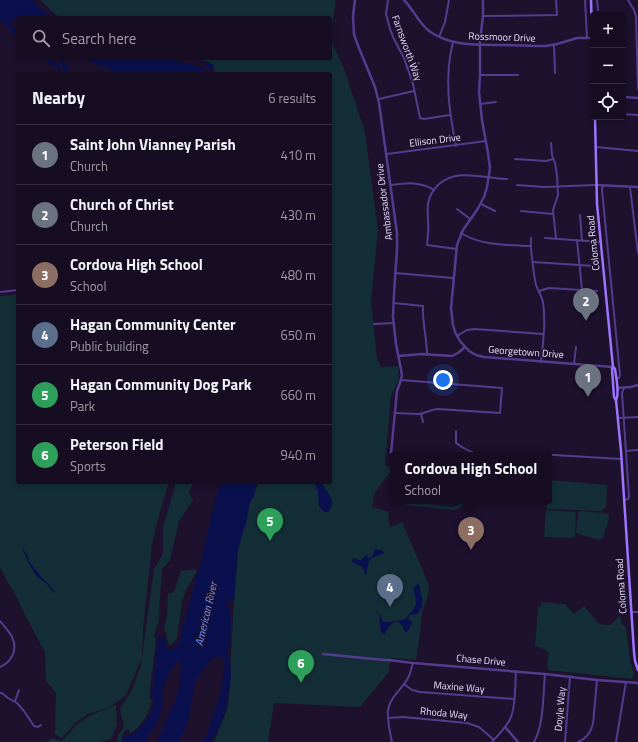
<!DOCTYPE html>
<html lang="en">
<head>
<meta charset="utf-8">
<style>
	:root { --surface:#160d22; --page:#1f162a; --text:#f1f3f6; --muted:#9e9ca5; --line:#352d40; --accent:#7c3aed }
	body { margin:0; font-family:"Titillium Web",sans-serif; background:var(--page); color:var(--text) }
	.controls { position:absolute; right:12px; top:12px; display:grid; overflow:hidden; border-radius:4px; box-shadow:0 2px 6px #0003 }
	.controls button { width:36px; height:36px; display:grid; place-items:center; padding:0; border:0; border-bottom:1px solid var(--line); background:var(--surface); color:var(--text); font:20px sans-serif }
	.you { position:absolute; left:443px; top:380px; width:14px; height:14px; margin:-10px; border:3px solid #fff; border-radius:50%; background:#1a73e8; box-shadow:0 0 0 6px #1a73e833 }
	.badge { display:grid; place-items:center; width:26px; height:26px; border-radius:50%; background:var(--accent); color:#fff; font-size:13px; font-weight:700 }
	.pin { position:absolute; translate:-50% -33px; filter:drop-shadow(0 1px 2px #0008) }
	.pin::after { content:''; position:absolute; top:21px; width:14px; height:12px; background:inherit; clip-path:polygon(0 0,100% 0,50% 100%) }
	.popup { position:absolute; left:390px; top:452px; width:162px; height:52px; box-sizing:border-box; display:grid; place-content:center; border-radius:4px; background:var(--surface); filter:drop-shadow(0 1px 3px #0005); font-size:13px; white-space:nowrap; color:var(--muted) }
	.popup b { font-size:15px; color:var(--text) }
	.popup::after { content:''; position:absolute; left:50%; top:100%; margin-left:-8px; border:8px solid transparent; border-top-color:var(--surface) }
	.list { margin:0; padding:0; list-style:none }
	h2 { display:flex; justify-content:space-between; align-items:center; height:52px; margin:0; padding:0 16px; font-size:17px }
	h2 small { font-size:13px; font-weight:400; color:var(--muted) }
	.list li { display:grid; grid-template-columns:26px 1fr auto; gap:12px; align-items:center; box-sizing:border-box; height:60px; padding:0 16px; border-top:1px solid var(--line) }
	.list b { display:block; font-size:15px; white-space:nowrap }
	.list p { margin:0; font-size:13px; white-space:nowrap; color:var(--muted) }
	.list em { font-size:13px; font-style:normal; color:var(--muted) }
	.icon { flex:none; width:22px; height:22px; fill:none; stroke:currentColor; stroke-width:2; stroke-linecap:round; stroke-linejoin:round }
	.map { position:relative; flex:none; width:638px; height:742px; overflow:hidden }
	.search { position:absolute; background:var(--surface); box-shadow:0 2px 6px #0003; left:16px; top:16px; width:316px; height:44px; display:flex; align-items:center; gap:10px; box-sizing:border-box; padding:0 14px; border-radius:4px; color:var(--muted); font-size:15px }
	.panel { position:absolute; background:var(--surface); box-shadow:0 2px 6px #0003; left:16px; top:72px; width:316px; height:412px; border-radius:4px }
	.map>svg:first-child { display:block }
	.green { fill:#142e37 }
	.water { fill:#0a104d }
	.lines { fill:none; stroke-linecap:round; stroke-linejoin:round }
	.minor { stroke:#553b8d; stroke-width:2 }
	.tertiary { stroke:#553b8d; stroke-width:2.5 }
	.secondary { stroke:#9e74ff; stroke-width:2.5 }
	.labels { text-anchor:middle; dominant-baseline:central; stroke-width:3; stroke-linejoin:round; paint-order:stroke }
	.street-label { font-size:10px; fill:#eaddff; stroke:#1d112d }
	.water-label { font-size:11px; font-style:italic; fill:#6b91ff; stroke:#1d112d }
</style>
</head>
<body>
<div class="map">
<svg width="638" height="742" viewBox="0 0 638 742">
	<rect width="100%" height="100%" fill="#1d112d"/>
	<g class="green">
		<polygon points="40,0 336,0 330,38 344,69 365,132 378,230 371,301 377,359 381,367 398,366 399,380 391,396 385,466 393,467 393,468 375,492 372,507 389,512 388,520 391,527 402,522 429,585 427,599 422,611 420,634 416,660 391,658 388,673 360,707 274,703 268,742 214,742 228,707 234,600 238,550 250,502 259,482 330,482 330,74 216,74 213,65 206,61 199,58 330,58 330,18 61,18 56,15"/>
		<polygon points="18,294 18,482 169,482 159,515 152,544 143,629 142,657 136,672 126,695 110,707 88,714 76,722 62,738 55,734 56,693 46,681 45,652 26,617 18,600 0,568 0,296"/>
		<polygon points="549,480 607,485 606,507 602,511 547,509 547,501 549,501"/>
		<path d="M175,482H193L189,492L193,500L179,521L170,560L162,569L160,596L159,620L154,635L156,639L149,698L152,701C147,717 143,724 130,734L129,729L125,730L122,737L121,742H117L118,735L124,727L120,709L132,690L141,665L154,569L163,554V527L175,487Z"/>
		<polygon points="405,501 452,507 458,505 461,501 465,501 460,508 453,510 404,505"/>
		<polygon points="417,501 452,501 452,505"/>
		<polygon points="546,510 575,512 576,513 575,536 572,538 544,537"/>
		<polygon points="580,511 604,513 608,514 609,519 603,538 599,540 578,534 576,532 578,514"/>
		<polygon points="196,569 196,572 186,590 182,602 177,638 172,644 169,645 164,626 167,617 168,593 171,594 175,589 181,571"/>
		<path d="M541,602L565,604L574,614L584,606L599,624L610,625L620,616L622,624L626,628L630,660L634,674L632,679L548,670C546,653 556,653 535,646L538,607L541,606Z"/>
		<polygon points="116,705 117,724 111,739 100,742 46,742 53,738 62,741 76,725 89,716"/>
	</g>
	<g class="water">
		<path d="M0,0H33C37,9 47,13 55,18H18V24L12,18L10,19L11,25L18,34V41L5,23L0,22Z"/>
		<polygon points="41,58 49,58 61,67 61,71"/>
		<polygon points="58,58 68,58 64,61 70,74 65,74 60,59"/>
		<polygon points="86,58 166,58 197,66 209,72 210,69 204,65 206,61 214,65 211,72 214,74 122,74 94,63"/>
		<path d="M222,482H257L254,496L250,502L247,520L239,545L237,558L236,575L234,578L236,582L234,600L228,602V606L230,611L231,625L230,644L227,652L230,664L231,673L230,688L225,711L221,724L211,742H200L206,737L221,692L225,665L222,656L213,658L203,669L195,683L190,710L189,719L179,742H157L170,711L175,702L180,684L181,661L179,660C170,669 164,681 162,693C162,698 163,704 162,709C159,721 151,732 145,742H122L124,735L128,734L129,736C138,733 150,717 153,708C154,705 154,701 155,698L151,696C155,685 154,673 155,661C155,653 159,645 158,636L162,638L165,635L164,637L167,648L171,650L176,648L181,638L183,623L185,620L195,583V579L200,566L217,493Z"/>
		<path d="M314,482H321C326,493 339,500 328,512H324L319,506L318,492Z"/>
		<polygon points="22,548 27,554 30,563 37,571 41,577 48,583 55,592 54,593 52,591 47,584 36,576 28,562 25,554 22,549"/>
		<path d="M375,549L382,550L384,553L372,558L369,561L366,575H365C363,561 359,568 352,561V560L354,558C361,562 361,560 366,555H367L368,558L372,557Z"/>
		<path d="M419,583L421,595L423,599L421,609L417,614L411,615L408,618L412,622L410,628L407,632H405C404,630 402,625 400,623C393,618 387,629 385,634L381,633L379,615L376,611H377C381,614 380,619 384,622H391L405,619C409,615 415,608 416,603C417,593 408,591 419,583Z"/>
		<polygon points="393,585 394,593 386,594 384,586"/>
	</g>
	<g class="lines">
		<g class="minor">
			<polyline points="388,0 386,14 390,29 394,39 404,58 413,84 420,118 424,119 450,115"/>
			<polyline points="585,0 587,38"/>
			<polyline points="597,0 598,10"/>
			<polyline points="628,0 634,10 636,16 638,89"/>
			<polyline points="483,16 557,15 556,0"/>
			<polyline points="439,37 445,22 449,0"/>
			<path d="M453,42C444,78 449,110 456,146"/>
			<polyline points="554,45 555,73"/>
			<polyline points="407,68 419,63"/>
			<polyline points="480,75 518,75"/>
			<polyline points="379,99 414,91"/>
			<polyline points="480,104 496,102"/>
			<polyline points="623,114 638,115"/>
			<polyline points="551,143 552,155 555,163 557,175 558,195 553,210 556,238"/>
			<polyline points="596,147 638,151"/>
			<polyline points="387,154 486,141"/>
			<polyline points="515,159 546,161 553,159"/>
			<path d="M391,185C406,183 420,181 434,190"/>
			<polyline points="517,185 544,187 596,185"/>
			<polyline points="603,185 602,190 620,375 619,378 616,378"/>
			<polyline points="630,187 638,253"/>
			<polyline points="481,204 495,211"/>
			<polyline points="457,209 470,219"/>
			<polyline points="521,211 553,214"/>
			<polyline points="580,215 582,241"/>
			<path d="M461,233C482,246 507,245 531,246"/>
			<path d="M531,238C530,247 534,276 536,285C538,291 541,294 543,302C546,322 543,342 541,362"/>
			<polyline points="545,238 601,242"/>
			<polyline points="577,240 582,290"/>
			<path d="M456,249L427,245C428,236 429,228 428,220C428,215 427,210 428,204C429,197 433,190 438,185C457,167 484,179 507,179"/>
			<polyline points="533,262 594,266"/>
			<polyline points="395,273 453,278"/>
			<polyline points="539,291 549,288 597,291"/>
			<polyline points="0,292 18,290"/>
			<path d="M394,303L423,306C422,322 427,338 427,355"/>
			<polyline points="374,324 394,323"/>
			<polyline points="457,336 467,330 474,329 543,334"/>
			<polyline points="574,364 576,347"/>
			<polyline points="624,388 622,393 629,497 628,499 624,500"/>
			<path d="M395,413L418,414C425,414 431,409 438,409L500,413L502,388L401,380"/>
			<polyline points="421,414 423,422"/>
			<polyline points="618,418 638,417"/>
			<path d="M456,431V443C464,449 472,453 481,455"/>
			<polyline points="626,451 638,450"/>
			<polyline points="391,453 412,454 419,453"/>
			<polyline points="544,455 554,455 621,459"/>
			<polyline points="631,612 638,612"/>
			<path d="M0,621C4,626 9,631 12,637C18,649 12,662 0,667"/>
			<polyline points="404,684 412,690 420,692 514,699"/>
			<polyline points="0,693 2,693 8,698 17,703 24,711 34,726 38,727 41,725"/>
			<polyline points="15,701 19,690"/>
			<polyline points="388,718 403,717 467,723 479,727 494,740"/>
			<path d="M392,742C390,732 387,720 388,710C390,697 402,689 408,678C411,673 411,668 413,663"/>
			<path d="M492,742C498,735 506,728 510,719C516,709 515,684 516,671"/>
			<path d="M534,742C544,725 543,694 545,674"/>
			<polyline points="565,742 570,676"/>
			<path d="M578,742C587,738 590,733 593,724L597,680"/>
			<polyline points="616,742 626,682"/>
		</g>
		<g class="tertiary">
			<polyline points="355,0 353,16 354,34 357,43 375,87 379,103 397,233 397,249 394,294 393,317 396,344 402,375 400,383 397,391 391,453"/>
			<path d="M404,0C413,9 418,22 429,31C450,46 476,45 500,45C515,45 531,46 546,46L557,44L577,38H592"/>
			<polyline points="483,0 483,16 480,41 480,75 479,92 482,120 488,153 490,168 487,187 484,197 477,210 463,230 457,245 451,308 453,325 455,332 460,341 469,351 476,355 484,357 613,367"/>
			<polyline points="623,97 638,98"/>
			<polyline points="596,185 638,187"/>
			<polyline points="398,356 422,354 452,356 458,353 465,347"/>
			<polyline points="617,388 631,387 638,385"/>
			<polyline points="323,654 384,660 389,660 413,663 545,674 597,680 638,683"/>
			<polyline points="505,727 518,742"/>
		</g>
		<g class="secondary">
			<polyline points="591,0 593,70"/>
			<path d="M595,117L597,204L613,367L615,369C616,378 620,393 616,400L621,451L634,652L635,661L638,670"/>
			<polyline points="613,367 612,369 614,397 616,400"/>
		</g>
	</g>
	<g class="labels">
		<g class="street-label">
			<text transform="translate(502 37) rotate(2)">Rossmoor Drive</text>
			<text transform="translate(407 48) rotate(70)">Farnsworth Way</text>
			<text transform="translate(435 140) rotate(-7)">Ellison Drive</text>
			<text transform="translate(384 202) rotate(-97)">Ambassador Drive</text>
			<text transform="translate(593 243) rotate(-96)">Coloma Road</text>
			<text transform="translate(526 352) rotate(4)">Georgetown Drive</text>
			<text transform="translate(621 586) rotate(-94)">Coloma Road</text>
			<text transform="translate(481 660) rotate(5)">Chase Drive</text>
			<text transform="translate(459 687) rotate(5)">Maxine Way</text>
			<text transform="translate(560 709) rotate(-85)">Doyle Way</text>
			<text transform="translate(444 713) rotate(6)">Rhoda Way</text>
		</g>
		<g class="water-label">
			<text transform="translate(206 614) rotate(-77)">American River</text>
		</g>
	</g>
</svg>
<div class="controls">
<button>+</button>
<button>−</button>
<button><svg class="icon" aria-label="locate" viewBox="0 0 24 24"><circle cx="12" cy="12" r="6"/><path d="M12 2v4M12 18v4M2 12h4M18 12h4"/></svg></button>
</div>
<div class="you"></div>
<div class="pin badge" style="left:588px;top:397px;background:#6b7280">1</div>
<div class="pin badge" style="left:586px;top:321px;background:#6b7280">2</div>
<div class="pin badge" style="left:471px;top:550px;background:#8d6e63">3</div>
<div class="popup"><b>Cordova High School</b>School</div>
<div class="pin badge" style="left:390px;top:607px;background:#5c6f8a">4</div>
<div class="pin badge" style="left:270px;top:541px;background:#2e9e5b">5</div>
<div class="pin badge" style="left:301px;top:683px;background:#2e9e5b">6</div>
<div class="search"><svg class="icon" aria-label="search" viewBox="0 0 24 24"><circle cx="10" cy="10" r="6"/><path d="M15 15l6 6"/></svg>Search here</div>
<section class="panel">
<h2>Nearby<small>6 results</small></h2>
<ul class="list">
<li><span class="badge" style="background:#6b7280">1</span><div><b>Saint John Vianney Parish</b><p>Church</p></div><em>410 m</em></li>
<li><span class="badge" style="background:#6b7280">2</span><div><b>Church of Christ</b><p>Church</p></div><em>430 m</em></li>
<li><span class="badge" style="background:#8d6e63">3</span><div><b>Cordova High School</b><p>School</p></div><em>480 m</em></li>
<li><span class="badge" style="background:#5c6f8a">4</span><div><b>Hagan Community Center</b><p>Public building</p></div><em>650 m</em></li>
<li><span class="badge" style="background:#2e9e5b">5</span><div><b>Hagan Community Dog Park</b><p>Park</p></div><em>660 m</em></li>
<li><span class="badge" style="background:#2e9e5b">6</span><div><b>Peterson Field</b><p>Sports</p></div><em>940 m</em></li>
</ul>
</section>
</div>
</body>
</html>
